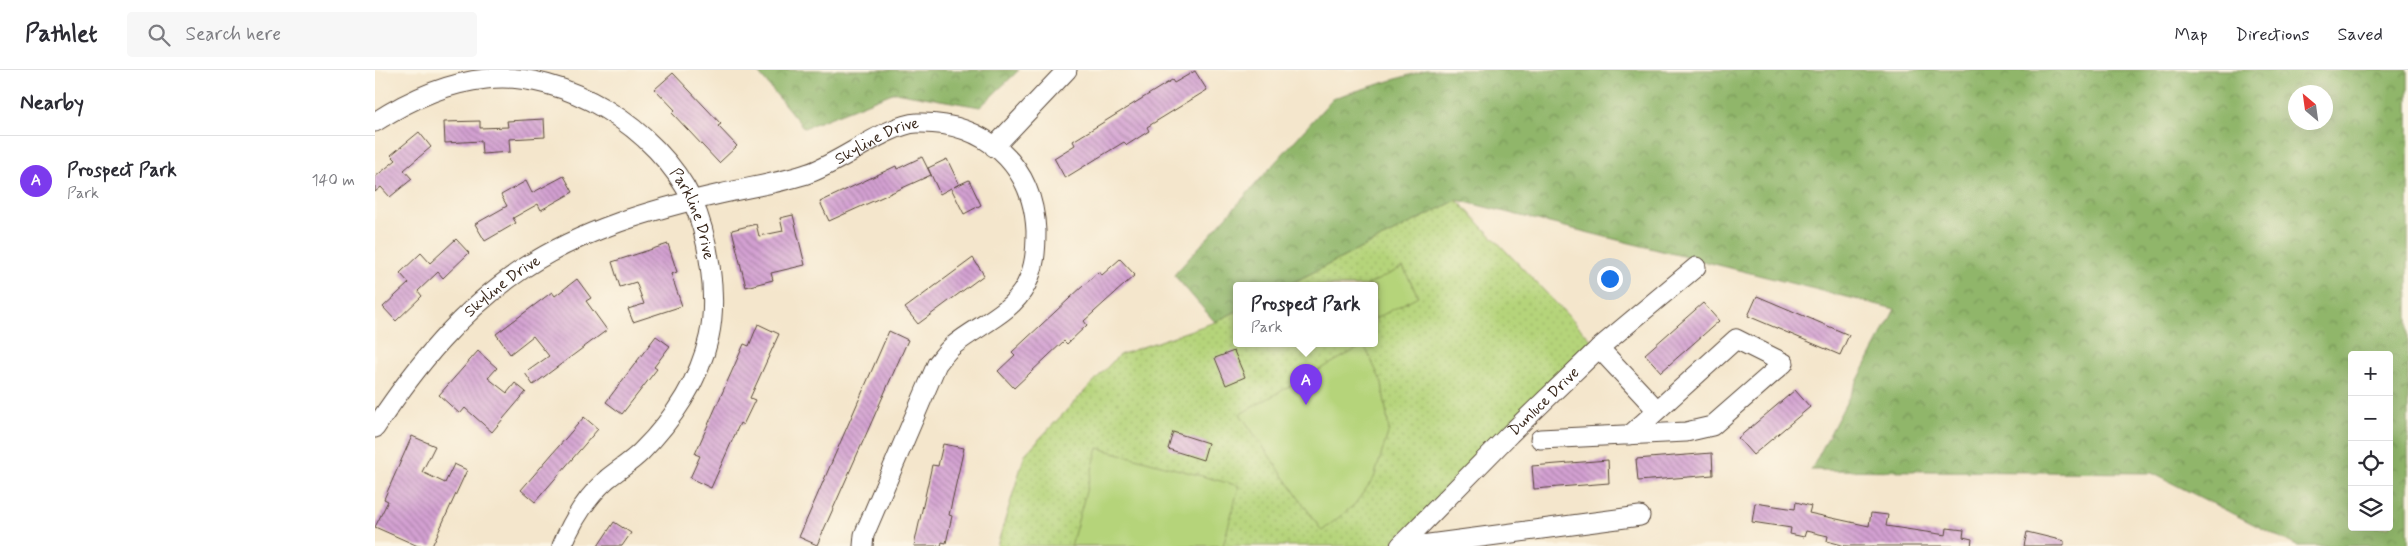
<!DOCTYPE html>
<html lang="en">
<head>
<meta charset="utf-8">
<style>
	:root { --surface:#fff; --page:#f7f7f7; --text:#2b2b33; --muted:#7c7c81; --line:#e1e1e2; --accent:#7c3aed }
	body { margin:0; font-family:Mynerve,sans-serif; background:var(--page); color:var(--text) }
	.controls { position:absolute; right:15px; bottom:15px; display:grid; overflow:hidden; border-radius:5px; box-shadow:0 5px 20px #0002 }
	.controls button { width:45px; height:45px; display:grid; place-items:center; padding:0; border:0; border-bottom:1px solid var(--line); background:var(--surface); color:var(--text); font:25px sans-serif }
	.compass { position:absolute; left:1913px; top:15px; width:45px; height:45px; border-radius:50%; background:var(--surface); box-shadow:0 5px 20px #0002; rotate:331deg }
	.you { position:absolute; left:1234px; top:208px; width:18px; height:18px; margin:-12px; border:4px solid #fff; border-radius:50%; background:#1a73e8; box-shadow:0 0 0 8px #1a73e833 }
	.badge { display:grid; place-items:center; width:32px; height:32px; border-radius:50%; background:var(--accent); color:#fff; font-size:16px; font-weight:700 }
	.pin { position:absolute; translate:-50% -41px; filter:drop-shadow(0 1px 2px #0008) }
	.pin::after { content:''; position:absolute; top:26px; width:18px; height:15px; background:inherit; clip-path:polygon(0 0,100% 0,50% 100%) }
	.popup { position:absolute; left:858px; top:212px; width:145px; height:65px; box-sizing:border-box; display:grid; place-content:center; border-radius:5px; background:var(--surface); filter:drop-shadow(0 1px 4px #0005); font-size:16px; white-space:nowrap; color:var(--muted) }
	.popup b { font-size:19px; color:var(--text) }
	.popup::after { content:''; position:absolute; left:50%; top:100%; margin-left:-10px; border:10px solid transparent; border-top-color:var(--surface) }
	.list { margin:0; padding:0; list-style:none }
	h2 { display:flex; justify-content:space-between; align-items:center; height:65px; margin:0; padding:0 20px; font-size:21px }
	h2 small { font-size:16px; font-weight:400; color:var(--muted) }
	.list li { display:grid; grid-template-columns:32px 1fr auto; gap:15px; align-items:center; box-sizing:border-box; height:90px; padding:0 20px; border-top:1px solid var(--line) }
	.list b { display:block; font-size:19px; white-space:nowrap }
	.list p { margin:0; font-size:16px; white-space:nowrap; color:var(--muted) }
	.list em { font-size:16px; font-style:normal; color:var(--muted) }
	.icon { flex:none; width:28px; height:28px; fill:none; stroke:currentColor; stroke-width:2; stroke-linecap:round; stroke-linejoin:round }
	.map { position:relative; flex:none; width:2033px; height:476px; overflow:hidden }
	header { display:flex; align-items:center; gap:30px; box-sizing:border-box; height:70px; padding:0 25px; background:var(--surface); border-bottom:1px solid var(--line) }
	header strong { font-size:24px }
	nav { display:flex; gap:28px; margin-inline-start:auto; font-size:18px }
	.search { width:350px; height:45px; background:var(--page); display:flex; align-items:center; gap:12px; box-sizing:border-box; padding:0 18px; border-radius:5px; color:var(--muted); font-size:19px }
	main { display:flex }
	aside { flex:1; background:var(--surface) }
	.map>svg:first-child { display:block }
	.green { fill:url(#green-dots); stroke:#787f4c }
	.forest { fill:url(#forest-crowns); stroke:#667044; fill-rule:evenodd }
	.pitch { fill:#b5d47a; stroke:#787f4c }
	.building { fill:url(#building-back-hatch) }
	.lines { fill:none; stroke-linecap:round; stroke-linejoin:round }
	.minor-casing { stroke:#574638; stroke-width:21 }
	.minor { stroke:#fff; stroke-width:19 }
	.labels { text-anchor:middle; dominant-baseline:central; stroke-width:4; stroke-linejoin:round; paint-order:stroke }
	.street-label { font-size:16px; fill:#3b2a1e; stroke:#fcf5e5 }
</style>
</head>
<body>
<header>
<strong>Pathlet</strong>
<div class="search"><svg class="icon" aria-label="search" viewBox="0 0 24 24"><circle cx="10" cy="10" r="6"/><path d="M15 15l6 6"/></svg>Search here</div>
<nav><a>Map</a><a>Directions</a><a>Saved</a></nav>
</header>
<main>
<aside>
<h2>Nearby<small></small></h2>
<ul class="list">
<li><span class="badge">A</span><div><b>Prospect Park</b><p>Park</p></div><em>140 m</em></li>
</ul>
</aside>
<div class="map">
<svg width="2033" height="476" viewBox="0 0 2033 476">
	<defs>
		<pattern id="green-dots" width="8" height="8" patternUnits="userSpaceOnUse" patternTransform="scale(1.25)"><rect width="8" height="8" fill="#b5d47a"/><path d="M2 2h.1M6 6h.1" fill="none" stroke="#9db669" stroke-width="1.8" stroke-linecap="round"/></pattern>
		<pattern id="forest-crowns" width="20" height="18" patternUnits="userSpaceOnUse" patternTransform="scale(1.25)"><rect width="20" height="18" fill="#90b66a"/><path d="M2 6a3 3 0 1 1 6 0M12 15a3 3 0 1 1 6 0" fill="none" stroke="#779457"/></pattern>
		<pattern id="building-back-hatch" width="6" height="6" patternUnits="userSpaceOnUse" patternTransform="scale(1.25)"><rect width="6" height="6" fill="#d3a0d2"/><path d="M-1 5l2 2M0 0l6 6M5-1l2 2" fill="none" stroke="#ac83aa"/></pattern>
	</defs>
	<rect width="100%" height="100%" fill="#fcf5e5"/>
	<filter id="ink" filterUnits="userSpaceOnUse"><feTurbulence type="fractalNoise" baseFrequency=".02" numOctaves="2"/><feDisplacementMap in="SourceGraphic" scale="10" xChannelSelector="R" yChannelSelector="G"/><feConvolveMatrix kernelMatrix="1 2 1 2 8 2 1 2 1" color-interpolation-filters="sRGB"/></filter>
	<filter id="wash" filterUnits="userSpaceOnUse"><feTurbulence type="fractalNoise" baseFrequency=".0096" numOctaves="4" result="noise"/><feDisplacementMap in="SourceGraphic" scale="20" xChannelSelector="R" yChannelSelector="G"/><feGaussianBlur stdDeviation="1.12" result="paint"/><feColorMatrix in="noise" values="0 0 0 0 0 0 0 0 0 0 0 0 0 0 0 0 0 1.4 0 .05"/><feComposite in="paint" operator="in"/></filter>
	<g filter="url(#wash)">
		<rect width="100%" height="100%" fill="#f4e6cc"/>
		<polygon class="green" points="1082,130 1224,278 1014,476 622,476 650,384 744,285 840,252 862,241 862,274 1000,274 1000,216 911,216"/>
		<g class="forest">
			<polygon points="381,0 644,0 605,37 520,22 429,58"/>
			<path d="M1051,0H2033V476H1922L1777,403L1436,400L1520,239L1082,130L911,216H862V241L840,252L799,205L958,28ZM1920,22H1950V52H1920ZM1977,285H2014V457H1977Z"/>
		</g>
		<g class="pitch">
			<polygon points="1028,197 1043,226 1000,249 1000,216 991,216"/>
			<polygon points="989,275 1007,313 1014,360 999,408 979,435 947,461 865,344"/>
			<polygon points="723,378 864,416 848,476 696,476"/>
		</g>
		<g id="blocks">
			<g class="building">
				<polygon points="820,1 832,20 772,57 774,61 752,75 749,72 690,108 679,88 700,75 698,71 797,10 799,13"/>
				<polygon points="298,3 346,54 343,56 362,76 344,93 297,43 300,40 280,19"/>
				<polygon points="169,49 170,67 134,69 135,82 107,84 106,71 70,73 69,52 105,51 105,58 133,57 132,51"/>
				<polygon points="44,62 56,77 29,100 37,109 15,127 6,117 0,122 0,107 21,90 16,85"/>
				<polygon points="547,87 556,105 454,151 445,132 521,96 522,99"/>
				<polygon points="572,89 584,114 579,117 594,110 606,135 589,144 576,118 565,124 553,98"/>
				<polygon points="189,106 198,122 166,140 163,134 138,148 141,153 110,171 100,154 132,136 126,125 151,111 157,123"/>
				<polygon points="418,145 430,195 396,203 398,210 371,217 357,160 381,154 384,166 408,161 405,148"/>
				<polygon points="81,169 94,183 68,208 63,202 43,221 47,226 21,251 8,237 34,213 25,203 46,183 55,193"/>
				<polygon points="293,174 302,202 296,204 307,236 258,252 253,239 269,234 261,212 245,217 237,192"/>
				<polygon points="598,188 609,205 543,254 530,238"/>
				<polygon points="745,189 760,205 709,251 712,255 692,274 689,271 639,318 623,301 640,285 637,282 723,202 727,205"/>
				<polygon points="202,209 216,228 211,231 232,260 158,315 150,303 174,286 158,266 135,284 121,264 177,222 180,226"/>
				<polygon points="1382,226 1474,265 1465,285 1373,246"/>
				<polygon points="1328,233 1344,251 1286,302 1270,284"/>
				<polygon points="383,254 404,264 375,328 380,330 368,355 365,353 336,418 315,408 325,386 320,384 369,274 374,276"/>
				<polygon points="514,261 533,270 442,475 424,467"/>
				<polygon points="281,266 295,276 279,297 282,299 247,344 231,332"/>
				<polygon points="103,281 122,298 113,308 132,323 140,313 151,322 117,362 90,338 85,344 64,325"/>
				<polygon points="859,281 870,307 851,315 840,288"/>
				<polygon points="1420,320 1435,337 1378,385 1363,368"/>
				<polygon points="209,347 223,359 160,432 146,420"/>
				<polygon points="798,362 833,373 828,390 793,379"/>
				<polygon points="37,366 60,376 47,402 70,413 79,394 92,400 57,476 43,476 0,457 13,431 9,429"/>
				<polygon points="568,374 589,378 574,445 577,446 571,473 567,472 566,476 539,476 557,395 563,396"/>
				<polygon points="1337,383 1338,405 1263,411 1261,389"/>
				<polygon points="1233,390 1234,413 1159,419 1157,396"/>
				<polygon points="1421,432 1436,436 1434,443 1494,456 1496,443 1513,445 1511,456 1571,465 1572,458 1589,460 1588,467 1597,469 1596,476 1471,476 1452,471 1453,466 1431,461 1429,467 1415,464 1416,458 1377,452 1380,433 1420,439"/>
				<polygon points="239,452 256,463 247,476 223,476"/>
				<polygon points="1652,462 1689,471 1689,476 1649,476"/>
			</g>
		</g>
	</g>
	<g filter="url(#ink)">
		<use href="#blocks" fill-opacity="0" stroke="#574638" stroke-width="1"/>
		<g class="lines">
			<defs>
				<g id="minor">
					<path id="s1" d="M0,52C34,30 70,13 111,9C190,0 283,59 317,130C334,167 343,227 334,267C324,311 297,351 266,382C256,392 243,400 232,409C212,427 197,451 187,476"/>
					<polyline points="619,77 692,0"/>
					<polyline points="1224,278 1282,340"/>
					<path id="s2" d="M0,358C41,296 86,240 149,198C207,160 278,139 345,124C374,117 406,113 434,103C465,93 513,54 542,53C609,51 658,94 661,161C661,181 660,197 651,215C637,243 602,256 579,275C572,280 567,288 562,294L489,465L488,476"/>
					<polyline points="1165,369 1311,362 1337,356 1409,293 1361,269 1255,365"/>
					<path id="s3" d="M1025,476L1135,364L1224,278L1321,197"/>
					<polyline points="1039,476 1265,446"/>
				</g>
			</defs>
			<use href="#minor" class="minor-casing"/>
			<use href="#minor" class="minor"/>
		</g>
	</g>
	<g class="labels">
		<g class="street-label">
			<text stroke="none"><textPath href="#s2" startOffset="598">Skyline Drive</textPath></text>
			<text stroke="none"><textPath href="#s1" startOffset="386">Parkline Drive</textPath></text>
			<text stroke="none"><textPath href="#s2" startOffset="192">Skyline Drive</textPath></text>
			<text stroke="none"><textPath href="#s3" startOffset="204">Dunluce Drive</textPath></text>
		</g>
	</g>
</svg>
<div class="controls">
<button>+</button>
<button>−</button>
<button><svg class="icon" aria-label="locate" viewBox="0 0 24 24"><circle cx="12" cy="12" r="6"/><path d="M12 2v4M12 18v4M2 12h4M18 12h4"/></svg></button>
<button><svg class="icon" aria-label="layers" viewBox="0 0 24 24"><path d="M12 4l9 5-9 5-9-5zM3 14l9 5 9-5"/></svg></button>
</div>
<svg class="compass" viewBox="-18 -18 36 36"><path d="M0-13l5 13h-10z" fill="#e53935"/><path d="M0 13l5-13h-10z" fill="#7c7c81"/></svg>
<div class="you"></div>
<div class="pin badge" style="left:931px;top:335px">A</div>
<div class="popup"><b>Prospect Park</b>Park</div>
</div>
</main>
</body>
</html>
